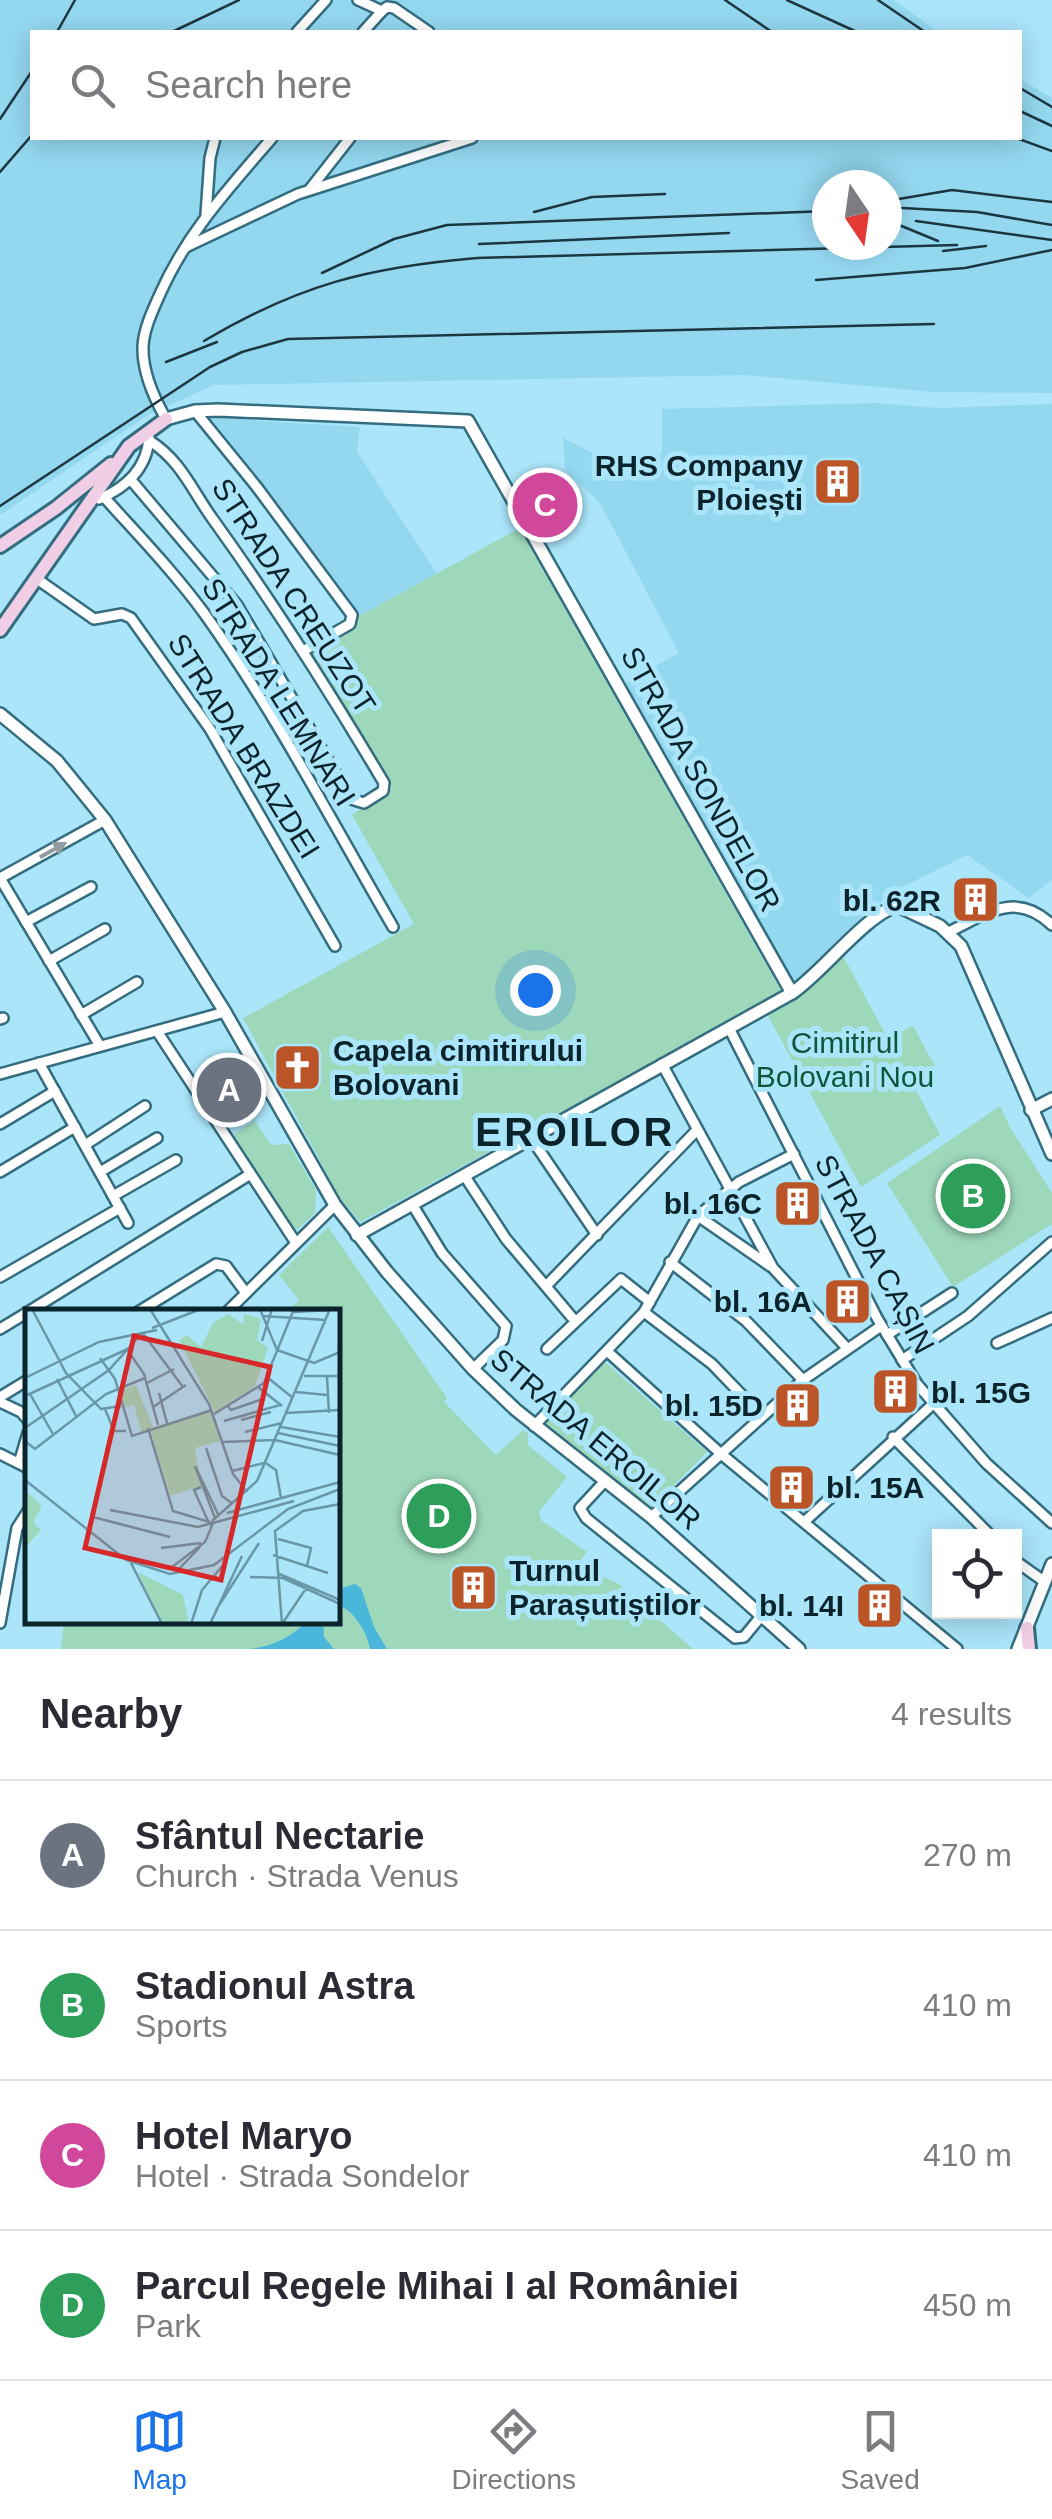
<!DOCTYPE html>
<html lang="en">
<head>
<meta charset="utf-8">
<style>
	:root { --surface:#fff; --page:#f2f2f3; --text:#2b2b33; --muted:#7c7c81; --line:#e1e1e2; --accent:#1a73e8 }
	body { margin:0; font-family:Arial,sans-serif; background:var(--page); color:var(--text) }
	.controls { position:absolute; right:30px; bottom:30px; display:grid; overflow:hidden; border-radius:0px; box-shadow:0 5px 25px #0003 }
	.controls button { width:90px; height:90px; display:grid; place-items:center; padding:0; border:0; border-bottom:2px solid var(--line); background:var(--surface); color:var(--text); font:50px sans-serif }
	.compass { position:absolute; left:812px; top:170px; width:90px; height:90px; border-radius:50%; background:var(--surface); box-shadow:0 5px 25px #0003; rotate:167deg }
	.you { position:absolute; left:535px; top:990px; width:35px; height:35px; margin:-25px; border:8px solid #fff; border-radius:50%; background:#1a73e8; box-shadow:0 0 0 15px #1a73e833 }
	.badge { display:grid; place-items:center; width:65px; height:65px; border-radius:50%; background:var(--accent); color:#fff; font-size:32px; font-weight:700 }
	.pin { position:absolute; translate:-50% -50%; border:5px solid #fff; box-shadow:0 2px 10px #0006 }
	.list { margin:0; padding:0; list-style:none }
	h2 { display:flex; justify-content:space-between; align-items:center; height:130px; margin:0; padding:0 40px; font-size:42px }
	h2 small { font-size:32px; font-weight:400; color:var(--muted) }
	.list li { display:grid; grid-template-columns:65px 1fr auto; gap:30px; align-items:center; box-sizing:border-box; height:150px; padding:0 40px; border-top:2px solid var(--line) }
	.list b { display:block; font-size:38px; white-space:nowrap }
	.list p { margin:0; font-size:32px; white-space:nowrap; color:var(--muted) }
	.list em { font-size:32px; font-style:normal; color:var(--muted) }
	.icon { flex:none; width:55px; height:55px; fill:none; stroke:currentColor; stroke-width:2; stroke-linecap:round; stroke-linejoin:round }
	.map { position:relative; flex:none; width:1052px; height:1649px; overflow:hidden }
	.search { position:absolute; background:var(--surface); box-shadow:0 5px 25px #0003; left:30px; right:30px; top:30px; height:110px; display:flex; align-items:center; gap:25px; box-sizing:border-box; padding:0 35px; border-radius:0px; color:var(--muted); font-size:38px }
	.sheet { height:730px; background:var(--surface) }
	nav { display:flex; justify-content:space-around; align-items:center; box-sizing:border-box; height:140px; border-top:2px solid var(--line); background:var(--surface); font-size:28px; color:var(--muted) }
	nav a { display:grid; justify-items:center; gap:5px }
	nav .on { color:var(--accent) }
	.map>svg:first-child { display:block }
	.built { fill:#94d8f0; fill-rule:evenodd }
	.green { fill:#9ed8bb }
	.water { fill:#4ab7da }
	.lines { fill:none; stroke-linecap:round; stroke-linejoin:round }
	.minor-casing { stroke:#336d7f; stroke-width:14 }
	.tertiary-casing { stroke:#336d7f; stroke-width:16 }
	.secondary-casing { stroke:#336d7f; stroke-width:18 }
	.minor { stroke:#fff; stroke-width:9 }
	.tertiary { stroke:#fff; stroke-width:11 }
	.secondary { stroke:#f0cee5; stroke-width:12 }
	.rail { stroke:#1c3741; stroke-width:2.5 }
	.oneway { fill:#919ca0 }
	.labels { text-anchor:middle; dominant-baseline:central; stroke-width:10; stroke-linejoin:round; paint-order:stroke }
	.poi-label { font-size:30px; font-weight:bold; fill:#0b232b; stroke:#aae5fa; text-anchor:end }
	.street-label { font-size:30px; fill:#0b232b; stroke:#aae5fa }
	.park-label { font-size:30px; fill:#0d583c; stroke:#aae5fa }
	.district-label { font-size:40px; font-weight:bold; letter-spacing:2.5px; fill:#0b232b; stroke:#aae5fa }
	.inset-road { fill:none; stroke:#6a97a7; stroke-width:2.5 }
	.view { fill:#d62828; fill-opacity:0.15; stroke:#d62828; stroke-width:5 }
	.inset-edge { fill:none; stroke:#0b232b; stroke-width:5 }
</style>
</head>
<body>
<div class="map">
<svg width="1052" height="1649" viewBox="0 0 1052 1649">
	<rect width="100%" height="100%" fill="#aae5fa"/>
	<g class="built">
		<path d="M0,0H894L938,32H32V138H1020V79L1052,98V393L934,392L745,375L214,385L148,415L0,515ZM827,185H887V245H827Z"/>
		<polygon points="875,403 939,408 1052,404 1052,880 1029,898 967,855 890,893 796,981 787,979 625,683 679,653 600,503 565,470 563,438 637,476 658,471 646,455 662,454 662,409"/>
		<polygon points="233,415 246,420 360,427 357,452 437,574 359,616 206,419"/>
	</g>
	<g class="green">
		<polygon points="520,528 780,989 778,994 360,1222 340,1198 243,1018 414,924 352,815 392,788 306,652 359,616"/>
		<polygon points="842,954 888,1039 913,1026 935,1066 910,1079 940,1135 861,1187 766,1012 810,987"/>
		<polygon points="1000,1106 1010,1127 1052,1193 1052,1224 953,1287 887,1183"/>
		<polygon points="254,1120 271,1145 289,1144 316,1190 315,1213 295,1232 227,1140"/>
		<polygon points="328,1227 447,1398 444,1402 496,1455 523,1430 528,1434 528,1445 567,1477 539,1512 541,1520 587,1552 580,1561 595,1573 619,1584 693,1649 61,1649 64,1622 338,1622 338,1312 288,1311 299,1300 279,1275"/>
		<polygon points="605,1362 707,1452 650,1509 542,1425"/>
	</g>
	<g class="water">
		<path d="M355,1584L361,1588L374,1627L387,1649H370C368,1634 353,1608 338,1606V1589Z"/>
		<path d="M306,1622H323L324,1637L334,1649H250C273,1646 290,1638 306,1622Z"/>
	</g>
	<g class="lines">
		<defs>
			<g id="minor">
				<polyline points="358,0 382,11"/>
				<polyline points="382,11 387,7 394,8 429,32"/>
				<polyline points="297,32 326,0"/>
				<polyline points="363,32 382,11"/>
				<polyline points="310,189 350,138"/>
				<polyline points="206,214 210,158 215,138"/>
				<polyline points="186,247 298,194 472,138"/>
				<polyline points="195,411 256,486 352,615 350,624 303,651"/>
				<path d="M166,419C154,398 142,371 143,346C144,328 153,310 160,294C187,233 229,188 272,138"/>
				<path d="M131,480L237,605L351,799L364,803L383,791L384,783C330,692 274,604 212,518C192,490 181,461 150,441"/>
				<path d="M104,497C138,535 174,572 204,613C275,712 332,822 393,927"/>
				<path d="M99,499C126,488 147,468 149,438"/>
				<polyline points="37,579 94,619 122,614 131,618 210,729 335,946"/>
				<polyline points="0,878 100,1046"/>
				<polyline points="0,878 105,820"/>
				<polyline points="26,922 91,887"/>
				<path d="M949,932C986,914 1016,890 1052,925"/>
				<polyline points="49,961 105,929"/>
				<polyline points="81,1015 137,982"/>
				<polyline points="0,1019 3,1018"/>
				<polyline points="729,1028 877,1318 917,1384 986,1463 1052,1523"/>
				<polyline points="157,1031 296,1243"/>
				<polyline points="39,1063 128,1223"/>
				<polyline points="662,1064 773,1268 846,1347"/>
				<polyline points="0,1074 225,1012"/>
				<polyline points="0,1124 55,1091"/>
				<polyline points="531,1138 597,1235"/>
				<polyline points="85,1145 145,1106"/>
				<polyline points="0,1172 75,1127"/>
				<polyline points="100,1172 157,1138"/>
				<polyline points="464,1175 506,1239 575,1321"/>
				<polyline points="113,1196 176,1160"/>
				<polyline points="412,1204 442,1253 506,1326 503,1340 473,1369"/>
				<polyline points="698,1216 770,1266"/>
				<polyline points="670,1262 746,1321 803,1380"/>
				<polyline points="0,1277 120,1208"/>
				<polyline points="546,1286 697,1130"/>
				<polyline points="28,1312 249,1175"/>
				<polyline points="138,1312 216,1264 226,1266 246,1293"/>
				<polyline points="227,1312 335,1205"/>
				<polyline points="644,1312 712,1364 762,1416"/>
				<polyline points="0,1329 28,1312"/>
				<polyline points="887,1335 952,1293"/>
				<polyline points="997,1343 1052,1318"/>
				<polyline points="547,1349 621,1279 650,1302"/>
				<polyline points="608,1352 720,1453 957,1649"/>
				<polyline points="902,1360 968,1316 1052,1242"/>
				<polyline points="0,1397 28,1380"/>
				<polyline points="0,1402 21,1412 28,1420"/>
				<polyline points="534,1426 644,1312 698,1216 739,1182 794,1154"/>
				<polyline points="893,1437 991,1536"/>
				<polyline points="0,1454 28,1468"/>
				<polyline points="19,1463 28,1433"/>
				<polyline points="605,1481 580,1508 586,1518 735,1638 744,1637 762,1615"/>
				<polyline points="651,1517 803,1380 881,1326"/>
				<polyline points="804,1522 932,1405"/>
				<polyline points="1014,1560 1045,1582"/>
				<polyline points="0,1623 17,1528 28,1511"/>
			</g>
			<g id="tertiary">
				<polyline points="166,419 195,411 218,410 468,421 792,993"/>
				<polyline points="0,714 57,761 105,820 225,1012 335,1205 387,1272 473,1369 516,1410 651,1517 799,1649"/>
				<polyline points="1031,1110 1052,1099"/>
				<path d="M357,1235L792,993C822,973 868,912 898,906L940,926L961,946L1052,1154"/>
				<polyline points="1018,1649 1052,1564"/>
			</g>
			<g id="secondary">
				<polyline points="0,546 56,508 111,464"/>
				<polyline points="0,630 129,446 166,419"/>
				<polyline points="1027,1628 1029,1649"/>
			</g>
		</defs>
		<use href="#minor" class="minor-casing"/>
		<use href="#tertiary" class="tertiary-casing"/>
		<use href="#secondary" class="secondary-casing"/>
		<use href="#minor" class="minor"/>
		<use href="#tertiary" class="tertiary"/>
		<use href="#secondary" class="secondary"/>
		<g class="rail">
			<polyline points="725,0 772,32"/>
			<polyline points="787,0 857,32"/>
			<polyline points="878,0 925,32"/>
			<polyline points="57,32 75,0"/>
			<polyline points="172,32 239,0"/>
			<polyline points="1020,88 1052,107"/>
			<polyline points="1020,111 1052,126"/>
			<polyline points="0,119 32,71"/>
			<polyline points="1016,138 1052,151"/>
			<polyline points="0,172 32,135"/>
			<polyline points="887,201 952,190 1052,202"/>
			<polyline points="902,208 977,212 1052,225"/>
			<polyline points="534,212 592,197 665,194"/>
			<polyline points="887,220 938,241"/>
			<polyline points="916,221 1052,240"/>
			<polyline points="479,244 729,233"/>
			<polyline points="943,251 986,246"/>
			<polyline points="322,273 394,239 447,225 827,211"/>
			<polyline points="816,280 965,268 1052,250"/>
			<path d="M204,341C298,285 369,267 477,258L957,245"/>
			<polyline points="166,362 217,342"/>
			<polyline points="0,506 210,367 242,352 288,339 934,324"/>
		</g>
	</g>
	<defs><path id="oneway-solid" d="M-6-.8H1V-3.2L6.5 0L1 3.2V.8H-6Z" transform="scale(2.5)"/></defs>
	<use class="oneway" href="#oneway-solid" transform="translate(53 850) rotate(-29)"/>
	<defs>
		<symbol id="building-square" viewBox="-11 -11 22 22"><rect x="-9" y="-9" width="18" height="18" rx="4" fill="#bb5528" stroke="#aae5fa"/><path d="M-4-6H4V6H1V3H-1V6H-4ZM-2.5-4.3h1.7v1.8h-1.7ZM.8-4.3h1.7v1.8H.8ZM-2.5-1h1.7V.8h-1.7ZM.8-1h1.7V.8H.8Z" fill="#fff"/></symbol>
		<symbol id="church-square" viewBox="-11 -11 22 22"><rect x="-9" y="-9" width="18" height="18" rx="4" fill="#bb5528" stroke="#aae5fa"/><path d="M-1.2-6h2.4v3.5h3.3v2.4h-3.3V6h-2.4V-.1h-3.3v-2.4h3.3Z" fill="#fff"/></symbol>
	</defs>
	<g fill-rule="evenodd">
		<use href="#building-square" x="810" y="454" width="55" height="55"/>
		<use href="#building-square" x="948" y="872" width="55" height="55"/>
		<use href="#church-square" x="270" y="1040" width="55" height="55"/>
		<use href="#building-square" x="770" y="1176" width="55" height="55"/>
		<use href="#building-square" x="820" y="1274" width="55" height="55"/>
		<use href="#building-square" x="868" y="1364" width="55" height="55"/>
		<use href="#building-square" x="770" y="1378" width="55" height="55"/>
		<use href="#building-square" x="764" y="1460" width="55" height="55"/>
		<use href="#building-square" x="446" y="1560" width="55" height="55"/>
		<use href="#building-square" x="852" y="1578" width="55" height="55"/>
	</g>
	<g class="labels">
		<g class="poi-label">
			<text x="803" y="465">RHS Company<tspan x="803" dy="34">Ploiești</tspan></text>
			<text x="941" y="900">bl. 62R</text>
			<text x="333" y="1050" text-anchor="start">Capela cimitirului<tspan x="333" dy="34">Bolovani</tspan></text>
			<text x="762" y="1203">bl. 16C</text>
			<text x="812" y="1301">bl. 16A</text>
			<text x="931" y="1392" text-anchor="start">bl. 15G</text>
			<text x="763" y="1405">bl. 15D</text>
			<text x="826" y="1487" text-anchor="start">bl. 15A</text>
			<text x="509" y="1570" text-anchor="start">Turnul<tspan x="509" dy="34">Parașutiștilor</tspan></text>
			<text x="844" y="1605">bl. 14I</text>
		</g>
		<g class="street-label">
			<text transform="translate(294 596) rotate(57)">STRADA CREUZOT</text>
			<text transform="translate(279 692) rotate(58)">STRADA LEMNARI</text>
			<text transform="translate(244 746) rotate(58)">STRADA BRAZDEI</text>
			<text transform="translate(701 779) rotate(61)">STRADA SONDELOR</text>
			<text transform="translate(875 1254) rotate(62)">STRADA CAȘIN</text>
			<text transform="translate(596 1439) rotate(40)">STRADA EROILOR</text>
		</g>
		<g class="park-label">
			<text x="845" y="1042">Cimitirul<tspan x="845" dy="34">Bolovani Nou</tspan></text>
		</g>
		<g class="district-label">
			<text x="575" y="1132">EROILOR</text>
		</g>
	</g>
	<g transform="translate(25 1309)">
		<rect width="315" height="315" fill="#aae5fa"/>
		<path d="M203,5L218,15L219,5L236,10L232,31L243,39L230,77L190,103L154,31L162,26L176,38L188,14ZM111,76L128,118L186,102L195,132L170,139L176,177L145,187L125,120L116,123L109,96L100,98L95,82ZM0,181L17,197L8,213L16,221L0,239ZM113,263L158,286L164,315H137Z" fill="#9ed8bb"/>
		<path class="inset-road" d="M7,0L41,64L76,100L96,97M125,0L184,95L208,165L222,183M235,0L252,41M269,3L305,1M238,7L301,11M127,19L176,0M117,23L158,78M237,32L247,0M101,39L119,65L133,116M252,41L289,54L315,43M75,49L90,70L107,127L187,101M279,67H312M242,68L268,89M302,68L304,104M0,69L74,33L132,21M32,70L52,109M122,74L149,60M233,78L257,97M271,83L302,86M134,84L142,114M5,85L28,125M0,87L107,38M203,97L206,101L238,90M128,98L161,76M80,100L89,122H101M261,104L315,101M189,105L239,74L269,0M216,111L246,103M199,112L255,96M256,118L315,128M0,119L84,61L117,24M123,119L148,202L188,214L180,233L147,258M220,123L257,114M253,124L315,137M0,132L10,140L81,85L120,69M197,133L250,131L315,146M181,139L197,187L208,195M239,153L251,161L256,189M207,162L239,154M0,171L101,251L145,265L189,256L263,200L315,180M176,178L169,181L183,212M85,201L173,218L269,192M202,204L315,173M68,208L145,228M190,209L170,157L193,205M187,212L232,172L305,0M253,230L286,239L282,257M136,239L176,234M248,246L303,264M105,252L137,315M147,258L153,261L175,238M252,264L315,291M225,268L258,269L315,295M191,301L234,234M166,315L177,281L199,255M185,315L217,247M257,315L250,222L278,202L315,195M257,315L282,278"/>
		<path class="view" d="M109,27L245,58L196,271L60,239Z"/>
		<rect width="315" height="315" class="inset-edge"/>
	</g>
</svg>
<div class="controls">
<button><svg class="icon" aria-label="locate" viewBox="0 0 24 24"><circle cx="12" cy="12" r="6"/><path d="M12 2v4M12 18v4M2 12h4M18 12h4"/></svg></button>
</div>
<svg class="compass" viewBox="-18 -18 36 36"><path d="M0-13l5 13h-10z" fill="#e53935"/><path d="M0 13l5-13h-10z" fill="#7c7c81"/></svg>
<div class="you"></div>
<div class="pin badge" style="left:229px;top:1090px;background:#6b7280">A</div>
<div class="pin badge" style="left:973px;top:1196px;background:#2e9e5b">B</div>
<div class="pin badge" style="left:545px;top:505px;background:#d1479c">C</div>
<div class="pin badge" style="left:439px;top:1516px;background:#2e9e5b">D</div>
<div class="search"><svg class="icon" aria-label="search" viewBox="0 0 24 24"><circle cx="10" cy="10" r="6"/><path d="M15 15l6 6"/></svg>Search here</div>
</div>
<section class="sheet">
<h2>Nearby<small>4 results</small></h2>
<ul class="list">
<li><span class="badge" style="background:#6b7280">A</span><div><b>Sfântul Nectarie</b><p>Church · Strada Venus</p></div><em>270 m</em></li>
<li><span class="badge" style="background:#2e9e5b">B</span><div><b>Stadionul Astra</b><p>Sports</p></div><em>410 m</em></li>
<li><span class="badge" style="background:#d1479c">C</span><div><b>Hotel Maryo</b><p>Hotel · Strada Sondelor</p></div><em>410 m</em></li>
<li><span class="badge" style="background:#2e9e5b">D</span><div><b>Parcul Regele Mihai I al României</b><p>Park</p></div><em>450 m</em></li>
</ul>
</section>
<nav>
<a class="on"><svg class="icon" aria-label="map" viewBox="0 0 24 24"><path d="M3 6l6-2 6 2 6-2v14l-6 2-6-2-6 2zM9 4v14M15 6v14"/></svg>Map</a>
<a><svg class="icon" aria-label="directions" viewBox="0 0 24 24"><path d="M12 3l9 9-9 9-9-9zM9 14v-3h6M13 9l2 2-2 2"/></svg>Directions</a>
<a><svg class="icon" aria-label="saved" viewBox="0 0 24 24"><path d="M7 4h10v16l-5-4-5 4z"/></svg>Saved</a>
</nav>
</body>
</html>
